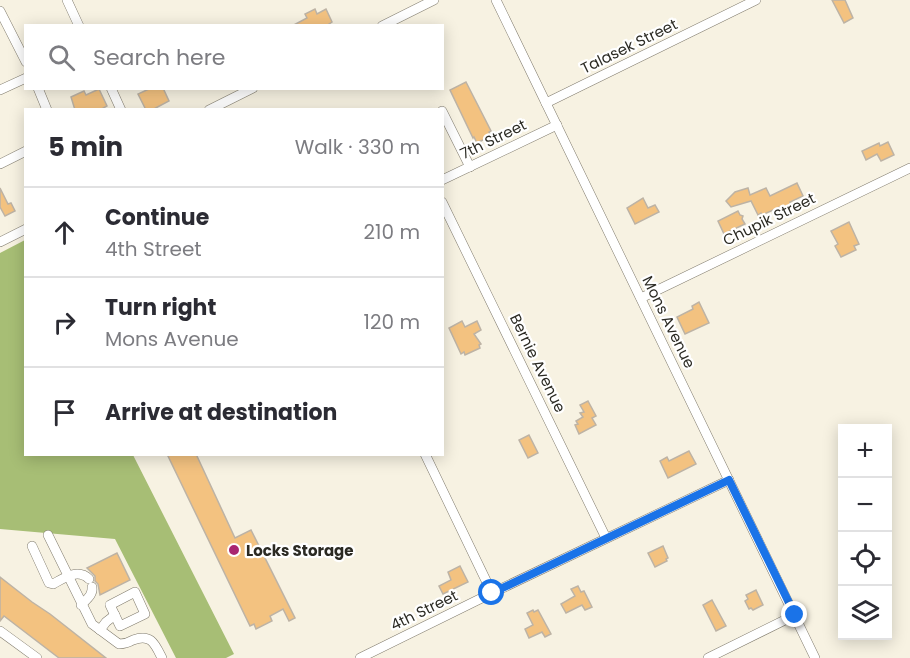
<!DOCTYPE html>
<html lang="en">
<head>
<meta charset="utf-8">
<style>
	:root { --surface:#fff; --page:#f7f7f7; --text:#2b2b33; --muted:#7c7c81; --line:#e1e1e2 }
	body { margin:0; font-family:Poppins,sans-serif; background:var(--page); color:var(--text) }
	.controls { position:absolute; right:18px; bottom:18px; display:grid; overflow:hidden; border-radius:0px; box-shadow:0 3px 15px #0003 }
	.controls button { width:54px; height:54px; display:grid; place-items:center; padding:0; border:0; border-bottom:2px solid var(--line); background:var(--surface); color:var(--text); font:30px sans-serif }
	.stop { position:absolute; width:18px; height:18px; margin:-14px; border:4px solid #1a73e8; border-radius:50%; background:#fff }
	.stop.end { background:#1a73e8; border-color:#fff; box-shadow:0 2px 6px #0008 }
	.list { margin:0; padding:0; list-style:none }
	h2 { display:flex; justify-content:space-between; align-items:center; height:78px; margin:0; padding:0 24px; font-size:26px }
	h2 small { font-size:20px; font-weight:400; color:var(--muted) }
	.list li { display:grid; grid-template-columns:39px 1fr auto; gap:18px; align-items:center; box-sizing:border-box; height:90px; padding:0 24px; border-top:2px solid var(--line) }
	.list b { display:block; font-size:22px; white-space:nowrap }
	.list p { margin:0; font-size:20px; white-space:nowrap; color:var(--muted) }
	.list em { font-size:20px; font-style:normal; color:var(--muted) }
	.icon { flex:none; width:33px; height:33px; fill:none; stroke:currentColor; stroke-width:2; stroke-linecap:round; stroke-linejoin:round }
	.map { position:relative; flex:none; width:910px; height:658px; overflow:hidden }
	.search { position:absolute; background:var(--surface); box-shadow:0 3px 15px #0003; left:24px; top:24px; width:420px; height:66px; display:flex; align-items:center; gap:15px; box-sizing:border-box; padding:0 21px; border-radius:0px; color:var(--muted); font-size:22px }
	.panel { position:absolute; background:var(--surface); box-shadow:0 3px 15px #0003; left:24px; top:108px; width:420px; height:348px; border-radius:0px }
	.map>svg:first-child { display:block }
	.forest { fill:#a7be75 }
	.building { fill:#f3c280; stroke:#bdb3a5; stroke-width:1.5 }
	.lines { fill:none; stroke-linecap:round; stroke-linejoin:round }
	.minor-casing { stroke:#807b6d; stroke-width:10 }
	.minor { stroke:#fff; stroke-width:9 }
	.route { stroke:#1a73e8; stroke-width:8 }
	.poi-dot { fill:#a92670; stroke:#fff; stroke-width:2 }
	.labels { text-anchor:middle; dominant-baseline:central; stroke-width:4.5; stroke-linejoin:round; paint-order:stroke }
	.street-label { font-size:15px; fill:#2b2a23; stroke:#fff }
	.poi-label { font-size:15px; font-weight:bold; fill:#2b2a23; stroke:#fff; text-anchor:start }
</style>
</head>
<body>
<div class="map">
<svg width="910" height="658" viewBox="0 0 910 658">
	<rect width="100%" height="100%" fill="#f7f2e2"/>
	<polygon class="forest" points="25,240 26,454 133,455 234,654 226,658 176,658 115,539 0,529 0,253"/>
	<g class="building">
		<polygon points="832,0 845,0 853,18 844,23"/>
		<polygon points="315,9 317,14 326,9 332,22 326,26 292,26 307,18 305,14"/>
		<polygon points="466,82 491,131 489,132 491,136 477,143 474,137 473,138 450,90"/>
		<polygon points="151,88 163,88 169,101 152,110 146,110 138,94"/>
		<polygon points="99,89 107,106 100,110 75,110 71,97 84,91 86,95"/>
		<polygon points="888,142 894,155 881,161 877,154 866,160 862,151 879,143 880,146"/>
		<polygon points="797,183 803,196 790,202 791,204 782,208 782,206 762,215 761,213 758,215 751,201 731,207 726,201 735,192 748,188 750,195 766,188 770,196"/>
		<polygon points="0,188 8,204 11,203 15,211 5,216 0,207"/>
		<polygon points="643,198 648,208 655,205 659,212 635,224 627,208"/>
		<polygon points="738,211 740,215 743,216 742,219 745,224 724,234 718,221"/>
		<polygon points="849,222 859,244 854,246 856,250 841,257 835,246 838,244 831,231"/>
		<polygon points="699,302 709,323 685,334 677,317 693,309 692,306"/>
		<polygon points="462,321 465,327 477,321 481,330 474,334 481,344 479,345 480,348 465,355 464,352 461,354 449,328"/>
		<polygon points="588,401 596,416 592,418 596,425 579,434 575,425 578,424 576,421 583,417 580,413 584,412 580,405"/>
		<polygon points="529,435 538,453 528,458 519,440"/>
		<polygon points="689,451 696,464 668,478 660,461 667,457 669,461"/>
		<polygon points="167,454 196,454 235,538 251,530 295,618 289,621 283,609 270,616 272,621 256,629 254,624 250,626"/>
		<polygon points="663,546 668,558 666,559 667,561 655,567 648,553"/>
		<polygon points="117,553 130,580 100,595 98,584 95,581 95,576 87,568"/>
		<polygon points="460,566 468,582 443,594 439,586 451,580 448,572"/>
		<polygon points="0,577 32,602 50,614 106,658 59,658 4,616 0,621"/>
		<polygon points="578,586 581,592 584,591 592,607 585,610 582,605 566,613 561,604 575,596 571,589"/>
		<polygon points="756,590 763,605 753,610 751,608 749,609 745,601 748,599 746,595"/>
		<polygon points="712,600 726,626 716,631 703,605"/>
		<polygon points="533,610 534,612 538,610 551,634 545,637 542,632 529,638 525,629 533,625 527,613"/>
	</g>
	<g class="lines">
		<defs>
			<g id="minor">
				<polyline points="67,0 79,26"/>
				<polyline points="496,0 815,658"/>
				<polyline points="0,11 26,62"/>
				<polyline points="382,26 434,0"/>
				<polyline points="38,88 47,110"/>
				<polyline points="111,88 121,110"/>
				<polyline points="0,90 26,78"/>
				<polyline points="546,103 756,0"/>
				<polyline points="209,110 253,88"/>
				<polyline points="442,111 470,167"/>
				<polyline points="0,164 26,151"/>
				<polyline points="442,180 557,125"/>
				<polyline points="442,202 606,538"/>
				<polyline points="0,242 26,229"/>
				<polyline points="641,298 910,168"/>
				<polyline points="425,454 492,593"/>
				<path d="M48,535L92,624L119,644C125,644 128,643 133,640C151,633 155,644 162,658"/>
				<path d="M32,546L49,583L53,584C64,578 78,568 89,579"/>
				<polygon points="135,592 145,614 120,626 110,605"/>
				<path d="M81,605C87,599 93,595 92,587"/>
				<polyline points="100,630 106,622 115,615"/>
				<polyline points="0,631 37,658"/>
				<polyline points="360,658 492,593 729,480"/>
				<polyline points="708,658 795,615"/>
			</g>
		</defs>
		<use href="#minor" class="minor-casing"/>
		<use href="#minor" class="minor"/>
	</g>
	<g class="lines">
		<polyline class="route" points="492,593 729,480 795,615"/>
	</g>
	<circle class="poi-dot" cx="234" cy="550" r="6"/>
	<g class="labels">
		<g class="street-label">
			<text transform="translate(629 46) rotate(-26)">Talasek Street</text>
			<text transform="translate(493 139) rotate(-26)">7th Street</text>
			<text transform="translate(769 219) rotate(-26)">Chupik Street</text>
			<text transform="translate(669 322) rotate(64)">Mons Avenue</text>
			<text transform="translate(538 363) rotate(64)">Bernie Avenue</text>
			<text transform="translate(424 610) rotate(-26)">4th Street</text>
		</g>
		<g class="poi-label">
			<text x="246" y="550">Locks Storage</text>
		</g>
	</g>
</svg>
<div class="controls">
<button>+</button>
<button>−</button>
<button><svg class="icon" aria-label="locate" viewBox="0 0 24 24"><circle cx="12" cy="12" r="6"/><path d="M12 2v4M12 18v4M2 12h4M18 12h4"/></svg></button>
<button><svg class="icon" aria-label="layers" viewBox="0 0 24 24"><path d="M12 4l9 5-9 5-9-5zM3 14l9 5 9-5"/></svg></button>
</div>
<div class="stop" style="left:492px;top:593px"></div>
<div class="stop end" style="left:795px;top:615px"></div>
<div class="search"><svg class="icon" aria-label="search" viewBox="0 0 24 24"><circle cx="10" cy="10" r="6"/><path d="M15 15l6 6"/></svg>Search here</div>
<section class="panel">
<h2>5 min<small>Walk · 330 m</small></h2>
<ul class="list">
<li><svg class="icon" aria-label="ahead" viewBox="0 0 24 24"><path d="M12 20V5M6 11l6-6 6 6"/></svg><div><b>Continue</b><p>4th Street</p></div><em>210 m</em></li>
<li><svg class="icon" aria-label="right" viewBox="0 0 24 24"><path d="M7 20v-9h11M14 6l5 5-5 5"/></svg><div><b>Turn right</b><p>Mons Avenue</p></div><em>120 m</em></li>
<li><svg class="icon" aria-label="arrive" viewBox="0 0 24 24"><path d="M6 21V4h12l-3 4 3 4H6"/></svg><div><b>Arrive at destination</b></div></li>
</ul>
</section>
</div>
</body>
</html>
